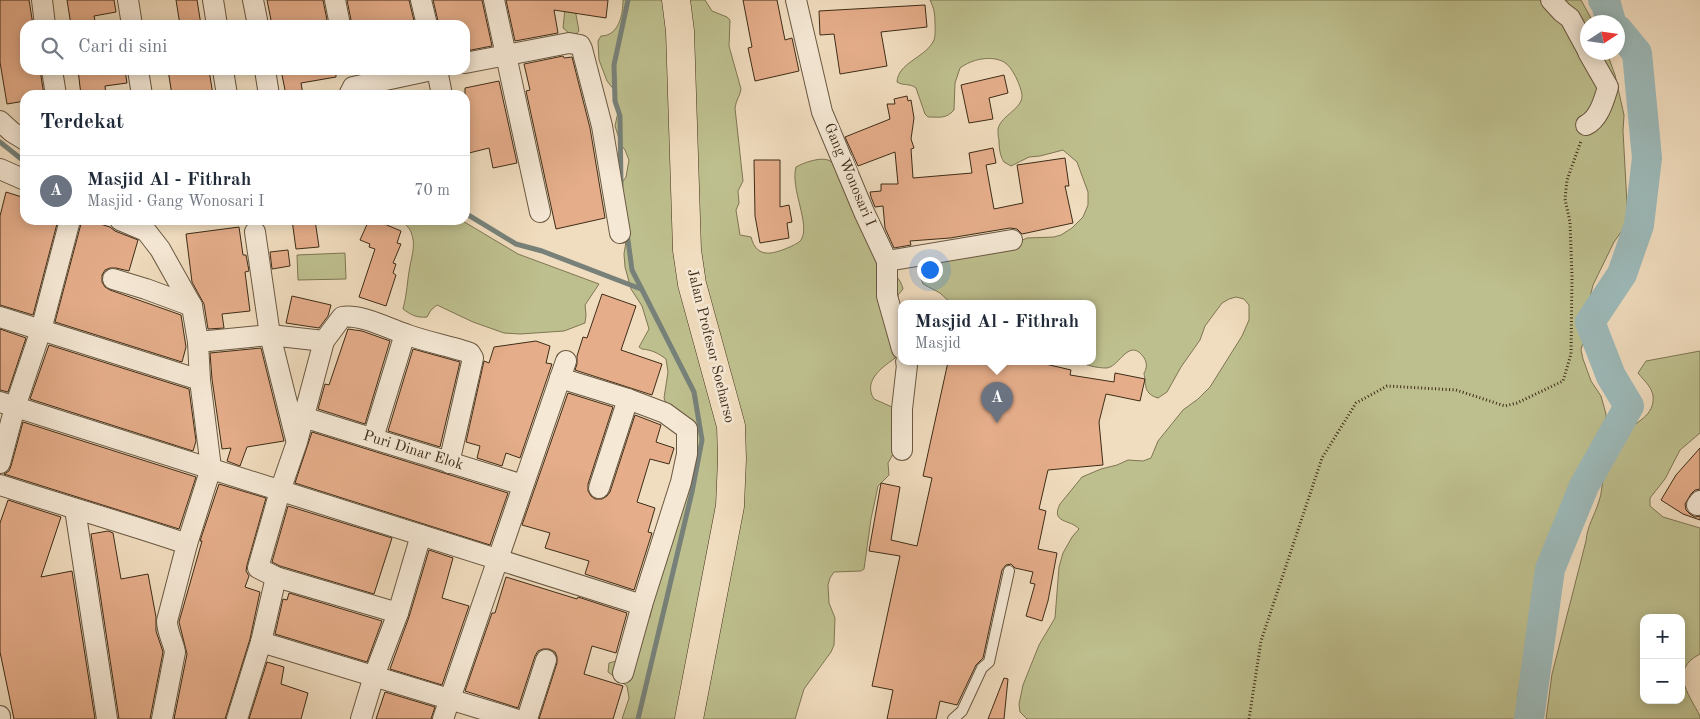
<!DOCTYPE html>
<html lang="id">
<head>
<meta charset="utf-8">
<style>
	:root { --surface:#fff; --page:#f6f6f7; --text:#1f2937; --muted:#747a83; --line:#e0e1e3; --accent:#ea580c }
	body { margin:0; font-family:"Old Standard TT",serif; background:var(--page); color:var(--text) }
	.controls { position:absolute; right:15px; bottom:15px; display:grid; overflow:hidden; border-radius:10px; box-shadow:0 2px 12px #0003 }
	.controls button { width:45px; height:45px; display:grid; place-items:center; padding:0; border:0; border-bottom:1px solid var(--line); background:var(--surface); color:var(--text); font:25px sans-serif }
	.compass { position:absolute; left:1580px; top:15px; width:45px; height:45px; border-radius:50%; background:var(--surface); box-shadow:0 2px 12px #0003; rotate:78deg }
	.you { position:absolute; left:929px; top:269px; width:18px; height:18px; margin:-12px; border:4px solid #fff; border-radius:50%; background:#1a73e8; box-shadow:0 0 0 8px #1a73e833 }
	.badge { display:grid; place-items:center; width:32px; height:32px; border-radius:50%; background:var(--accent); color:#fff; font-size:16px; font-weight:700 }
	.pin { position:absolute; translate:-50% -41px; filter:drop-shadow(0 1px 2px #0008) }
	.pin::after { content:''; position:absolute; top:26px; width:18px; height:15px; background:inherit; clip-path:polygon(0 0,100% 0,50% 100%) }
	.popup { position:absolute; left:898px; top:300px; width:198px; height:65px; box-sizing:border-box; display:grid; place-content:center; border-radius:10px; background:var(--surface); filter:drop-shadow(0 1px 4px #0005); font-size:16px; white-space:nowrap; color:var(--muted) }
	.popup b { font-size:19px; color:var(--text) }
	.popup::after { content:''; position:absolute; left:50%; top:100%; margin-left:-10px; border:10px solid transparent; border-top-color:var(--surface) }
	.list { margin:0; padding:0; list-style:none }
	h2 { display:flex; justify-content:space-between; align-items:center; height:65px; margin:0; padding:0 20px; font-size:21px }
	h2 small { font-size:16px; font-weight:400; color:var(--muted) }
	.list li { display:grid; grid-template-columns:32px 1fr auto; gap:15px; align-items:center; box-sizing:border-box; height:70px; padding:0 20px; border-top:1px solid var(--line) }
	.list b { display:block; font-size:19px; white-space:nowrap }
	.list p { margin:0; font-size:16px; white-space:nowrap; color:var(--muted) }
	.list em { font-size:16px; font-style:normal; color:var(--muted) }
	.icon { flex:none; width:28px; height:28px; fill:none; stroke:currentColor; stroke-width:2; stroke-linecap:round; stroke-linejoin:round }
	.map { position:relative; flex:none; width:1700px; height:719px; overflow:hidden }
	.search { position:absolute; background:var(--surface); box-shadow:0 2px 12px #0003; left:20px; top:20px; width:450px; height:55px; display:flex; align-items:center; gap:12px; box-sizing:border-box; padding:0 18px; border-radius:15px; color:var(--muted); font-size:19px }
	.panel { position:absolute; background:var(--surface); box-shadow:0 2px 12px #0003; left:20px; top:90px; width:450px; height:135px; border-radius:15px }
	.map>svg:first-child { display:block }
	.green { fill:#bebf8e; stroke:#7e7652; fill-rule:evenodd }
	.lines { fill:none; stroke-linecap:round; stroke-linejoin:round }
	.stream { stroke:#778179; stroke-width:5 }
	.river { stroke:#9dbaba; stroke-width:30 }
	.building { fill:#e5ad8a; stroke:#3e2c17 }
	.service-casing { stroke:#6a5841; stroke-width:12 }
	.minor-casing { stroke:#6a5841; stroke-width:22 }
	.primary-casing { stroke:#3e2c17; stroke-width:29 }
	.path { stroke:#3e2c17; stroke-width:3; stroke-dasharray:1 2.5; stroke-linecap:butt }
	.service { stroke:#f5e8d5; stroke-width:10 }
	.minor { stroke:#f5e8d5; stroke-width:20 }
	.primary { stroke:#f0dcbe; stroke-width:28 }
	.labels { text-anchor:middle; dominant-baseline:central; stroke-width:5; stroke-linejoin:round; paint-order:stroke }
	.street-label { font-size:15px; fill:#3e2c17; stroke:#f5e8d5 }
</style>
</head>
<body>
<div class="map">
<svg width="1700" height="719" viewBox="0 0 1700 719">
	<rect width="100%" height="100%" fill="#f0dcbe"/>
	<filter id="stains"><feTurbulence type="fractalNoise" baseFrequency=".004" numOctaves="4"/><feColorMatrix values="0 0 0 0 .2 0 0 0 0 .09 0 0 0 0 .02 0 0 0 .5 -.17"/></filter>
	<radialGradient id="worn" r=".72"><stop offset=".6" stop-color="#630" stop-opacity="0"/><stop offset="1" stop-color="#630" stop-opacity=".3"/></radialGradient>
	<g class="green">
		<path d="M623,0H705L712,11L727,17L730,20L729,46L741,89C740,96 736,100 735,108L743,181L738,191L739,203L736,210L740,235L751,237C757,261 776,253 792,246C795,244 799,243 801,240C811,225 790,189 796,167C803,163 819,157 828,160C831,161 832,163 835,165L887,265C893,273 901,279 903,289L898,295V356C884,366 862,380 874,399L892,407L898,414L896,449L888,463L889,475L878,486L871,519L864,569L861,571L834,572L830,578L828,585L829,603L835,618L834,645L831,652L804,689L795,719H622L629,698L627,686L608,672L609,663L620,660L650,617L684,450L664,398L668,372L666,359C658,353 652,350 642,349L639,347L649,329L642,306L631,289L625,267L624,254L627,235L621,184L626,177L629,160L625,150L621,145L615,126L618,112L615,91L607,81L599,60L598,41L601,36C619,36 623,14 623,0Z"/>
		<path d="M930,0H1581L1593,22H1588V52L1607,53L1615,75L1624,115L1623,131L1628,222L1614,242L1593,285L1589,301L1587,328L1581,350L1583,359L1591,381L1601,396L1606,414V429L1604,438L1577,484L1546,547L1527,657L1518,693L1517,719H1027L1020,712L1019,704L1023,685L1039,645L1055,618L1059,567L1063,553L1072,537L1079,529C1071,519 1050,524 1060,504L1082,477L1101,469L1117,465L1128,460L1143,461L1151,458L1158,441L1183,410L1198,399L1210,387L1242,336L1249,320V305L1244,299L1236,297L1229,299L1222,303L1205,326L1200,340L1181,367L1167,392L1158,398C1144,394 1146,386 1144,373C1146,370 1147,366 1146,362C1145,358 1142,355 1139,352C1126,343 1118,368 1106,368C1096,368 1087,365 1078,362H1092V304H952L940,293L923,284L919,274L922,261L1005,248L1027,238L1054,237L1061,235L1072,228L1083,217L1088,205V192L1077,162L1063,150L1040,156L1029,157L1011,166L1004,162C1000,156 999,148 999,140C998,137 998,132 998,129C1001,115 1023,109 1022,95C1021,86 1012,66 1004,62C991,55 972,59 960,68L955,83L954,110C946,119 940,117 928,117L925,114L916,88C910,83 903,86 897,82C898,63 924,58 933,42C936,37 935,29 935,23C935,14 934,8 930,0Z"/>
		<polygon points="565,8 575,9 579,31 576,34 569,33 563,28"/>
		<path d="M401,220H461L518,254L599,284L585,305L586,315L585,323L564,331L520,334L504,333L473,322L437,305L431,310L427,317C417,318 411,315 403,309C407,295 407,281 410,266C412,255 416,244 411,232C409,227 405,224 401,220Z"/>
		<polygon points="345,253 346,279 298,280 297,255"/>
		<path d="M1700,351V433L1680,450L1665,479L1650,498V506L1663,517L1700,528V654C1669,670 1688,693 1700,716V719H1546L1552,674L1586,541C1587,526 1595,515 1599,501C1602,494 1601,486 1604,478C1606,470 1613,462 1616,454C1618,449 1618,444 1620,439C1628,424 1650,421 1653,402C1655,389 1645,382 1638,373L1646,361ZM1644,618H1681V700H1644Z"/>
	</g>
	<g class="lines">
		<g class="stream">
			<polyline points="0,142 25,162"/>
			<polyline points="621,187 620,116 615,101 614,65 628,0"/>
			<polyline points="465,213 516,244 542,251 641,289"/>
			<polyline points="627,233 632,270 694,392 702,440 692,492 638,719"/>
		</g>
		<g class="river">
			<polyline points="1603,0 1606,4 1611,22"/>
			<polyline points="1529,719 1550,569 1584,486 1629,406 1611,376 1590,322 1622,274 1639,225 1647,158 1637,53 1618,30"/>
		</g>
	</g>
	<g class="building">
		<polygon points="0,0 29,0 33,25 25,25 25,70 40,70 44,95 25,95 25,101 7,104 0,62"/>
		<polygon points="67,0 114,0 116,12 94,16 96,25 71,25"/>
		<polygon points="176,0 197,0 201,25 180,25"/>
		<polygon points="267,0 323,0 328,25 272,25"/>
		<polygon points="347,0 409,0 415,25 352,25"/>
		<polygon points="433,0 482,0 492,46 466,51 465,25 439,25"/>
		<polygon points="506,0 608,0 606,18 554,10 558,33 515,41"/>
		<polygon points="743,0 777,0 785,40 792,38 799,71 755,81 748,48 752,47"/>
		<polygon points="925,5 927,27 881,32 887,66 840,74 834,34 820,35 819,11"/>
		<polygon points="563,56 564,58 572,57 590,128 605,218 556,229 526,91 530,90 524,64"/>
		<polygon points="78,70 125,70 127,83 105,86 106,95 81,95"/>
		<polygon points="168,70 209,70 213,95 172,95"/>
		<polygon points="281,70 336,70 336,77 301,83 303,95 286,95"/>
		<polygon points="1004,75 1008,93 989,98 993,119 969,123 961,85"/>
		<polygon points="499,81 517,163 493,168 489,148 465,154 465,88"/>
		<polygon points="907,96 908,101 911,100 914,118 911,139 914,148 911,149 913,178 972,173 969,153 993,148 996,163 986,165 994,209 1023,203 1017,165 1065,158 1069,186 1065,186 1073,223 1022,234 1017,229 1010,228 950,238 910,241 911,245 894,248 885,228 883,206 875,207 871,197 870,192 881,191 881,184 898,184 895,152 858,166 845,137 890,119 887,104 895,104 894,99"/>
		<polygon points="754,160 780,160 780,207 789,205 792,222 787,223 789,238 760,243 755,216"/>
		<polygon points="6,192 25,198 25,220 58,220 33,315 0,305 0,216"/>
		<polygon points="82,220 87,220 110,227 115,231 138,240 129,271 116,268 110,268 105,270 102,275 102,282 105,287 110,290 181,315 186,347 182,362 55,322"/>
		<polygon points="292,220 315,220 319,247 296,249"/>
		<polygon points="369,220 375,220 401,231 397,243 401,244 393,263 396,264 393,273 396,275 386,306 359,297 375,249 369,247 370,244 360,240"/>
		<polygon points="239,227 243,255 246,255 249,271 245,272 250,311 222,314 224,328 208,329 204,304 192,282 186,234"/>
		<polygon points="288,250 290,266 272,269 270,252"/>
		<polygon points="602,294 636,306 621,350 662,364 652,395 575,370 577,364 577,356 583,337 587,338"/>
		<polygon points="292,296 331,305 328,316 319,328 286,323"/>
		<polygon points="0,329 26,338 8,392 0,390"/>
		<polygon points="348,329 362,331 390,341 365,424 318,409 325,384 329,385"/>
		<polygon points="536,341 550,346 546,363 552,364 520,458 506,453 502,466 477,458 480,446 466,442 484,361 489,363 494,347"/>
		<polygon points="49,345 189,389 196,441 193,451 30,399"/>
		<polygon points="261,348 284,441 247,447 240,466 227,461 231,448 222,449 212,379 210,353"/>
		<polygon points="413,349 460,362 440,447 388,431"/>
		<polygon points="948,362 1037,362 1071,370 1070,375 1114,382 1115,373 1145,379 1140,401 1106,394 1099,422 1103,465 1048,470 1039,509 1046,511 1038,549 1057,553 1048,601 1042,621 1026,616 1035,584 1030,583 1033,572 1015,568 1011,564 1006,565 1002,570 983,658 976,665 957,705 940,701 936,719 887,719 893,690 872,686 900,556 869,551 881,483 900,487 891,540 917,546 932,478 923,476"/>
		<polygon points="568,393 613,407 588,484 588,491 591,496 595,499 602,499 607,496 610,492 635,415 661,425 656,442 674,448 669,464 650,459 637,502 655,508 648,532 652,533 634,590 585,574 589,561 545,548 550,533 522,525"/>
		<polygon points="23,422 196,477 179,529 4,474 9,471 11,466"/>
		<polygon points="312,432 508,493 490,545 295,483"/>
		<polygon points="1700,448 1700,489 1695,490 1691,494 1685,504 1686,510 1690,514 1695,517 1700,516 1700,520 1683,514 1661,500 1676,475"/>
		<polygon points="219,484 266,498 247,565 246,571 249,576 245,587 260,592 250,639 225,719 174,719 187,654 179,622 202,541 200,541"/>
		<polygon points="8,500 61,517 41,577 72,571 95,719 14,719 0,652 0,523"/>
		<polygon points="288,506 392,538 374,594 280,566 272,562"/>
		<polygon points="108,531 113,533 121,579 148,574 156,617 156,631 163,652 150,719 119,719 91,534"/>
		<polygon points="429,550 453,558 442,598 469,606 442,685 390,669 409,617"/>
		<polygon points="506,577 577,599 578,597 627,613 616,653 592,646 584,674 623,686 613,719 539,719 557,663 557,657 555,652 549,649 543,649 538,651 535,656 518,708 465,691 492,613 495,613"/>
		<polygon points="289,593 382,621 367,662 275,634 283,599 287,600"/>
		<polygon points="267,662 284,667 281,684 308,693 301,719 249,719"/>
		<polygon points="1004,678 1008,679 1004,719 988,719"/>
		<polygon points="385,692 435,707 431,719 376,719"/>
	</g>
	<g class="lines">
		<defs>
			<polyline id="service" points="953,719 962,711 982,668 989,662 1009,571"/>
			<g id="minor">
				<polyline points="42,0 45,25"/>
				<polyline points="128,0 132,25"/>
				<polyline points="213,0 217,25"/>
				<polyline points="253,0 258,25"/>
				<polyline points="335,0 340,25"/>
				<polyline points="421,0 427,25"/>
				<polyline points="494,0 540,212"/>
				<polyline points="796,0 822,112 864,212 887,261 887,296 902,349"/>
				<polyline points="1551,0 1562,12 1570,18 1588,51"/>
				<polyline points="465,63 569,43 580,45 582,49 602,126 620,233"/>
				<polyline points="52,70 56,95"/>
				<polyline points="138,70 142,95"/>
				<polyline points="223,70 227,95"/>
				<polyline points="265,70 269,95"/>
				<polyline points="437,70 442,95"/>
				<polyline points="349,95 353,87 432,70"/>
				<polyline points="0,121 12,132 25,140"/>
				<path d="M1586,125C1599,119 1604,100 1608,87L1588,52"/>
				<polyline points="0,169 25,180"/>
				<polyline points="120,220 146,231 160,249 192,306 198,342"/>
				<polyline points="255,232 270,335 296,439"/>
				<polyline points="887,261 1012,240"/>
				<polyline points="113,279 146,289 192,306"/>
				<polyline points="0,317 200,380"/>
				<polyline points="560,378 628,399 665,413 687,429 687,454 681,482 642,605 623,673"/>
				<polyline points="0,402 642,605"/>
				<polyline points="303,417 523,485"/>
				<polyline points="373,438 405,334"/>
				<polyline points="902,450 902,409 907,365 906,362"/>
				<polyline points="0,463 15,407 41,330 70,220"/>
				<path d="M0,485C62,505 125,523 187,544"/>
				<polyline points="599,488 628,399"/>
				<polyline points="1697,505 1700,501"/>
				<polyline points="75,509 107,719"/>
				<path d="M398,613L276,577L258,568L280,491L297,442L324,341L342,317C361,314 387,328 405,334C424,341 444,345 464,351L470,353L473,358L449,463"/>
				<polyline points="261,642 276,577"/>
				<polyline points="0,716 0,719"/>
				<path d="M162,719L175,652C173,641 167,632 167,621L187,544L211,468L200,380L198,342L270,335L324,341"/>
				<polyline points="237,719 261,642 515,719"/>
				<polyline points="361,719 374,676 398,613 421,535"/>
				<polyline points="443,719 566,361"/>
				<polyline points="527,719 546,660"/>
			</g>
			<polyline id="primary" points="676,0 680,31 687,250 692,284 731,426 732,459 730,506 689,719"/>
		</defs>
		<use href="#service" class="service-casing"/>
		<use href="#minor" class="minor-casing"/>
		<use href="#primary" class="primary-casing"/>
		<polyline class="path" points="1249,719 1261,641 1322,458 1356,403 1387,386 1456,390 1505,406 1517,403 1563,381 1571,354 1572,277 1570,222 1565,199 1567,180 1581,141"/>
		<use href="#service" class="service"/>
		<use href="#minor" class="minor"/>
		<use href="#primary" class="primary"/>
	</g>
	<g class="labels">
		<g class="street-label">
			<text transform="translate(849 175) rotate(67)">Gang Wonosari I</text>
			<text transform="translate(710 346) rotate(76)">Jalan Profesor Soeharso</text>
			<text transform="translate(413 451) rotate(17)">Puri Dinar Elok</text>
		</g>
	</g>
	<rect width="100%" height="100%" filter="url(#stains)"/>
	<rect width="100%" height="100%" fill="url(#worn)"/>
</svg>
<div class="controls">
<button>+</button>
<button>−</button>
</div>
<svg class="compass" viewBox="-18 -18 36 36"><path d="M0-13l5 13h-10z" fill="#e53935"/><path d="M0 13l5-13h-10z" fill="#747a83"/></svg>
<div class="you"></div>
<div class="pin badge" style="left:997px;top:423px;background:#6b7280">A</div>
<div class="popup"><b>Masjid Al - Fithrah</b>Masjid</div>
<div class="search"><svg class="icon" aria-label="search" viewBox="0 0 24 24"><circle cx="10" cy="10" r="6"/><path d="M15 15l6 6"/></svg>Cari di sini</div>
<section class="panel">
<h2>Terdekat<small></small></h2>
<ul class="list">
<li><span class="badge" style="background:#6b7280">A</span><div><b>Masjid Al - Fithrah</b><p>Masjid · Gang Wonosari I</p></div><em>70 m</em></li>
</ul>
</section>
</div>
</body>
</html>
